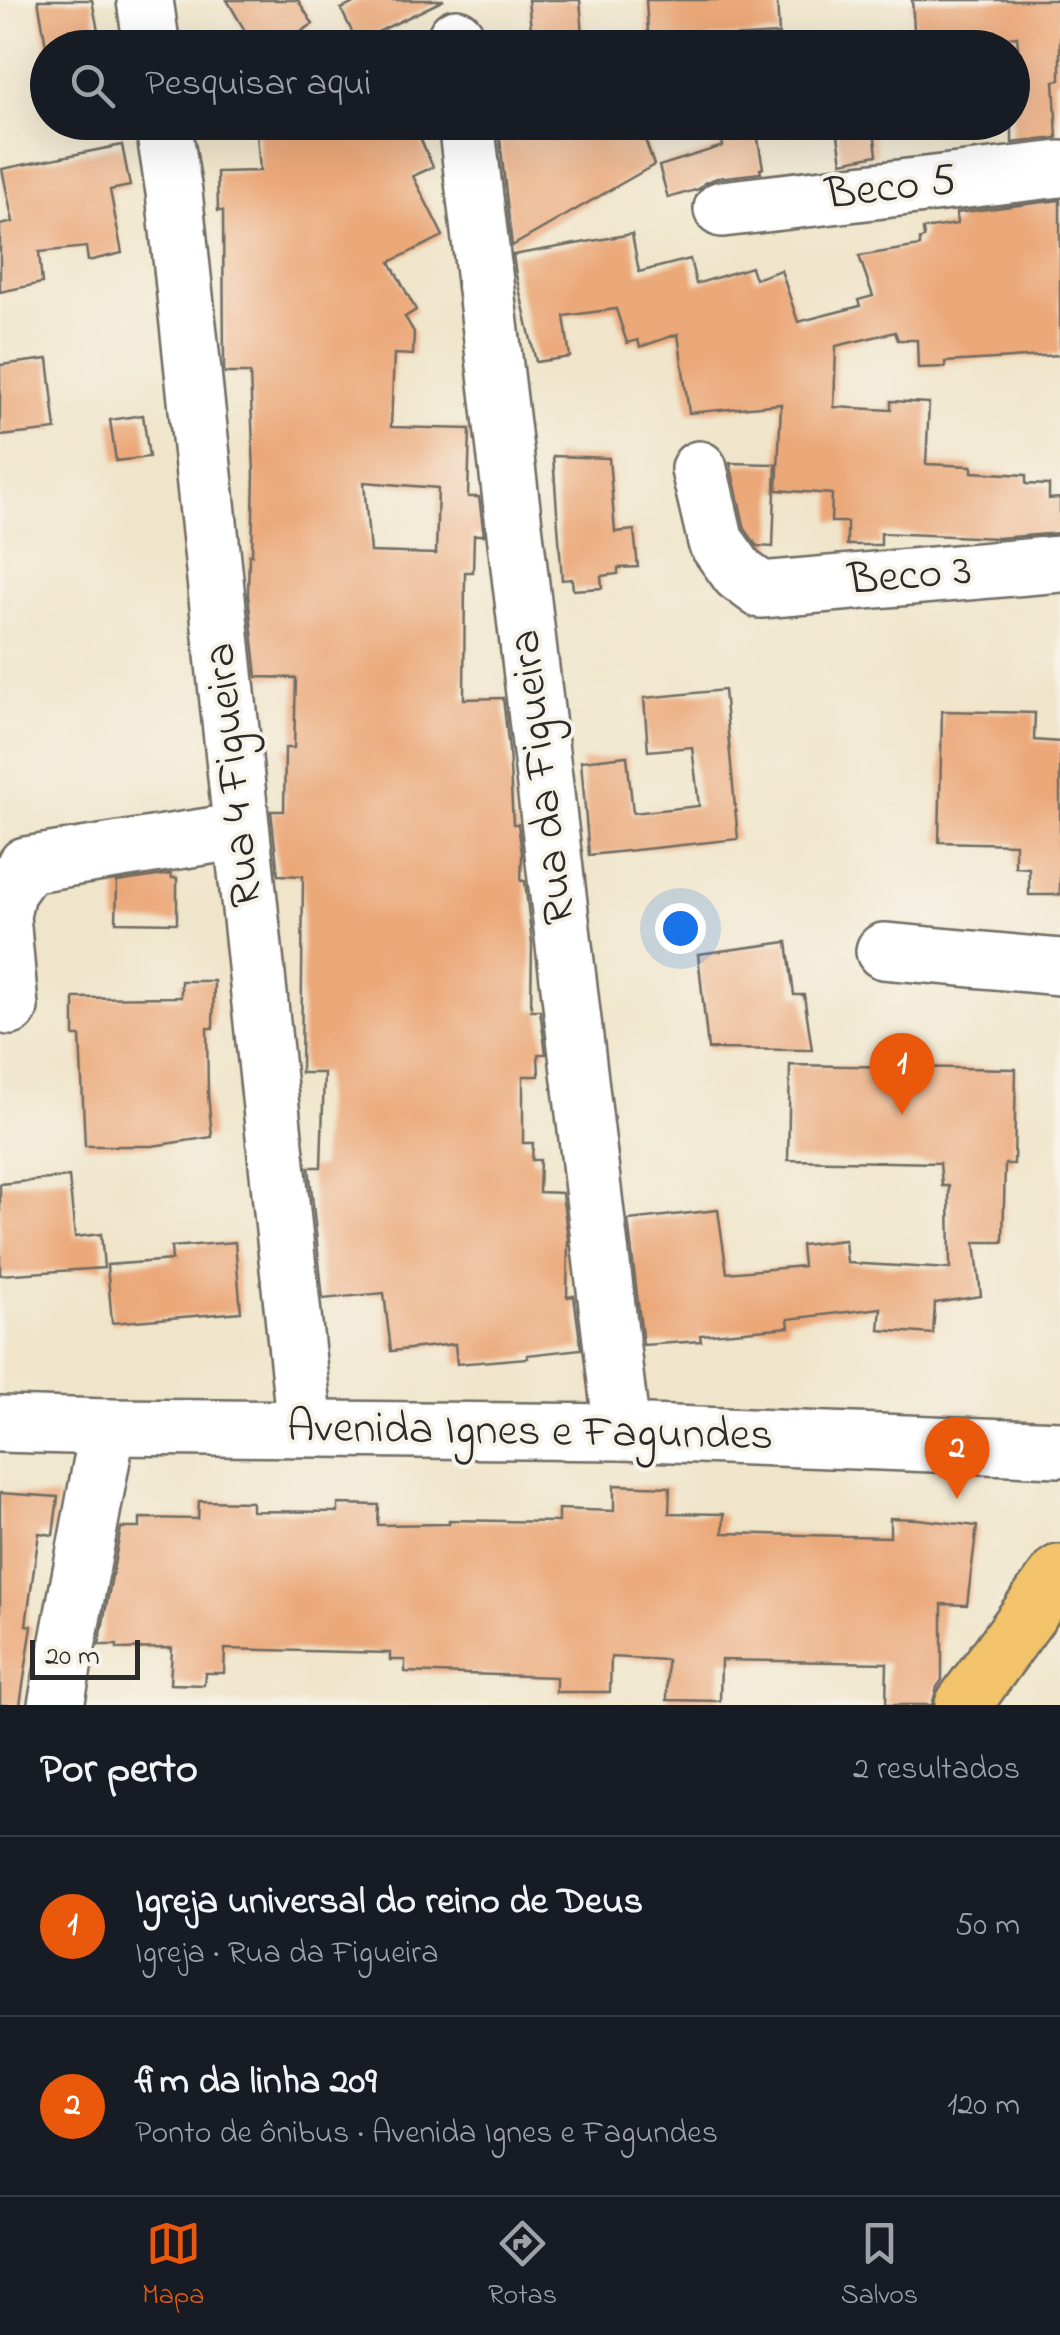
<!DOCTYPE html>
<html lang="pt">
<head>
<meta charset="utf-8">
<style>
	:root { --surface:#171b24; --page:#20242c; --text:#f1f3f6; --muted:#9ea1a6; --line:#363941; --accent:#ea580c }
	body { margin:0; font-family:"Indie Flower",sans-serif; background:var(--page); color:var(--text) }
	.scale { position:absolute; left:30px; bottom:25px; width:110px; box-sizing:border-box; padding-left:10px; border:5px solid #2b2b2b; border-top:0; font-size:28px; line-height:35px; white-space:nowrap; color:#2b2b2b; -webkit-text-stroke:8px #f7f3e8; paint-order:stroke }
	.you { position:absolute; left:680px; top:928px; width:35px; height:35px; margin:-25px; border:8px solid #fff; border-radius:50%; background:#1a73e8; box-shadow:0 0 0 15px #1a73e833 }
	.badge { display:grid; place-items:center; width:65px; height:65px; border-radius:50%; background:var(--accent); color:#fff; font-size:32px; font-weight:700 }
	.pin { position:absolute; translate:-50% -82px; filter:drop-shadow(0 2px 5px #0008) }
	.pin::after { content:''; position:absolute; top:52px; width:35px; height:30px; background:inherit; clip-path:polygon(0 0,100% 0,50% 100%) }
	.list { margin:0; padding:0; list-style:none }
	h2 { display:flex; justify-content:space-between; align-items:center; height:130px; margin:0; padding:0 40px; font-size:42px }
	h2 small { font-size:32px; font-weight:400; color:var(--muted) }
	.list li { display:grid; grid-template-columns:65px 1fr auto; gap:30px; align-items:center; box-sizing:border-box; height:180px; padding:0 40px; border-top:2px solid var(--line) }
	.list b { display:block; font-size:38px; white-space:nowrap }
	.list p { margin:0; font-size:32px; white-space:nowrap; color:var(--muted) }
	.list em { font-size:32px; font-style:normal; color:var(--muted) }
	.icon { flex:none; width:55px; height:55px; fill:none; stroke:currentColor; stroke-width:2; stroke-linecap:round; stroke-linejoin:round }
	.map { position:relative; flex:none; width:1060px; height:1705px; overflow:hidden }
	.search { position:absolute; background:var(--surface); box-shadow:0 10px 40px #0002; left:30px; right:30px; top:30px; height:110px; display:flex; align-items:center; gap:25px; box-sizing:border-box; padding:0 35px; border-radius:55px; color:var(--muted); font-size:38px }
	.sheet { height:490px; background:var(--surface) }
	nav { display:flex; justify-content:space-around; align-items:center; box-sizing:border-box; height:140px; border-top:2px solid var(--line); background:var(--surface); font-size:28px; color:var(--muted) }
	nav a { display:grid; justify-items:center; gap:5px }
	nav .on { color:var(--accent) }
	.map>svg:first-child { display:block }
	.building { fill:#eba879; fill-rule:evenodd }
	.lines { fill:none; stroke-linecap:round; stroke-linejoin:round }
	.minor-casing { stroke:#706c63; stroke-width:60 }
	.major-casing { stroke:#706c63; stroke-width:60 }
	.minor { stroke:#fff; stroke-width:55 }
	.major { stroke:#f2c36a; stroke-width:55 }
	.labels { text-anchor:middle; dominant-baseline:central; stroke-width:8; stroke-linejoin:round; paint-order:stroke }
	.street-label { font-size:45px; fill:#2b2b2b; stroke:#f7f3e8 }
</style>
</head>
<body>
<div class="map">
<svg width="1060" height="1705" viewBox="0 0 1060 1705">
	<rect width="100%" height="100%" fill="#f7f3e8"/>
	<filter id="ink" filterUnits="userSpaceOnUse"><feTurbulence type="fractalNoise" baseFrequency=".01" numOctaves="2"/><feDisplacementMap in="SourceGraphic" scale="20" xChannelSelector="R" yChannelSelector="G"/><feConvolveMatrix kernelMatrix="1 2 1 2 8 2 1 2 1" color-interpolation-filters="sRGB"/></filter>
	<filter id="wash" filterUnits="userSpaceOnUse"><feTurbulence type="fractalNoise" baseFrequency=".0048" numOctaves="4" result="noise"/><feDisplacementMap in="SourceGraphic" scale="40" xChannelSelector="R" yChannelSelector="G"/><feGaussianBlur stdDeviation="2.25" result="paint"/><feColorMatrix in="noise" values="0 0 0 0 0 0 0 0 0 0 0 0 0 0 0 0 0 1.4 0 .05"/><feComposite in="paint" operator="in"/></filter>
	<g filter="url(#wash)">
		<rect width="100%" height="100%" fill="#f0e5ca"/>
		<g id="blocks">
			<g class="building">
				<polygon points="38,0 92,0 100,41 66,48 48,48 47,51"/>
				<polygon points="227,0 298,0 313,24 274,48 255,48"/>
				<polygon points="360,0 444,0 357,42 341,9"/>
				<polygon points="528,0 580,0 584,48 533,48"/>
				<polygon points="646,0 777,0 779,34 710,38 711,48 649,48"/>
				<polygon points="912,0 1060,0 1060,80 1054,81 1057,138 1012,143 1012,99 1022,99 1017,36 944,46 944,39 915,43"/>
				<path d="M256,122H413L433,167L413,176L443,236L390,262L416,310L405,317L414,332L413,355L394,354L391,427L470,429L468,497H479L484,535H474L473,572H465L464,699L503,698L509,750L513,824H518L522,854L521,881H525L532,944L531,1010H540L546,1054H538L539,1076H523V1143H533L532,1160H540L539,1192L562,1193L568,1239L567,1297L574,1296L581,1349L527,1355L528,1358L457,1364L455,1344L391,1351L384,1293L323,1299L309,1167H321L324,1073H301L303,876L278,875L271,811H284L285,748H294L296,678L257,677L248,594L249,555H252L254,474L250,373H225L224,369L223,211H218L217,172L260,171ZM364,482L438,488L436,554L370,552Z"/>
				<polygon points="498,122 639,122 654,165 512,246"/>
				<polygon points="748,122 755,122 763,168 760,169 761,173 717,178 704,183 699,189 668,198 659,166 723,146 719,128"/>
				<polygon points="836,122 873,122 877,155 842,162"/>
				<polygon points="122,145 130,186 110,190 122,253 88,261 86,247 39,252 42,283 0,292 0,225 13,222 2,169"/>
				<polygon points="1060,200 1060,355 945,362 945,367 918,368 917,340 898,340 895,332 836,346 834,407 891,410 891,401 929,403 926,464 972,466 972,472 1026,475 1026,484 1049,485 1049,499 1060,498 1060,533 998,538 881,533 881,545 847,545 847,522 831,522 832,494 777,490 781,404 689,413 678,334 640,347 638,340 627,343 616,309 564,316 570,357 536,362 516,275 513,255 632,234 639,272 690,259 696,284 751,267 755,279 781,270 798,322 860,306 858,300 873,296 859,256 920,246 920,239 924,238 923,229 957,224 956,213"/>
				<polygon points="48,359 56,430 0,436 0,365"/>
				<polygon points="143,415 149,457 116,461 110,420"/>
				<polygon points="553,456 609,458 615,532 634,530 638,567 618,568 618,574 601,576 602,588 573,590 572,579 562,580"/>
				<polygon points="730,463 776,464 773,547 757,546 745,529"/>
				<polygon points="724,690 738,839 589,855 581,761 627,756 633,813 699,806 692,747 648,751 644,698"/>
				<polygon points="942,711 1035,713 1034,740 1060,742 1060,895 1029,895 1029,868 1015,867 1015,844 939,842"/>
				<polygon points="171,874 172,878 177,878 177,923 116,922 117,882"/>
				<polygon points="787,942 794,995 804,995 812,1050 708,1049 698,954"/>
				<polygon points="181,981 214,981 213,1028 207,1028 208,1094 212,1137 152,1146 85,1146 80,1036 74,1036 74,998 181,997"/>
				<polygon points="790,1065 1016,1069 1014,1164 1005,1164 1003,1242 975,1242 981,1296 935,1303 933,1334 879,1330 881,1308 788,1319 789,1327 700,1335 701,1341 643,1345 628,1220 718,1210 727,1273 803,1266 801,1245 845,1240 847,1263 950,1269 949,1186 942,1186 940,1163 788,1160"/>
				<polygon points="69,1177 75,1237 101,1234 104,1268 0,1275 0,1184"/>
				<polygon points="235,1242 241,1312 112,1323 107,1265 172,1260 171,1247"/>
				<polygon points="614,1485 670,1487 669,1513 724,1514 723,1533 890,1537 890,1518 918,1519 977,1526 967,1605 942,1604 942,1680 937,1687 932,1705 886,1705 887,1663 721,1660 720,1701 667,1700 667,1660 611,1657 610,1692 556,1692 556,1677 405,1672 405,1660 390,1660 390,1653 225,1649 224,1673 205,1673 204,1685 170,1684 172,1648 117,1649 117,1645 99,1645 121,1528 140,1528 140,1518 198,1519 199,1501 252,1502 252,1511 338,1512 338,1504 379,1505 378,1525 449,1524 449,1520 558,1522 558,1509 614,1511"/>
				<polygon points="0,1493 58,1497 53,1535 39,1533 26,1625 32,1626 20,1705 0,1705"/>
			</g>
		</g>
	</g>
	<g filter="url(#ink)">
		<use href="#blocks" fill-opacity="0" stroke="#706c63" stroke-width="2.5"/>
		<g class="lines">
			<defs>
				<g id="minor">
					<polyline points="145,0 152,48"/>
					<polyline points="456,37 458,48"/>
					<polyline points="163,122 174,192 305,1428"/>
					<polyline points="466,122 622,1432"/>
					<polyline points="722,209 1060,169"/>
					<polyline points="699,469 716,542 739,574 761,590 1060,564"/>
					<polyline points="884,951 1060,967"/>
					<polyline points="10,1007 2,916 7,892 26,865 241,831"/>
					<polyline points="0,1424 108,1427 622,1432 1060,1449"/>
					<polyline points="56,1705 108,1427"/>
				</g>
				<polyline id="major" points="963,1705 1059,1573"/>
			</defs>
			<use href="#minor" class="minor-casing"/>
			<use href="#major" class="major-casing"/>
			<use href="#minor" class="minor"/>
			<use href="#major" class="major"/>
		</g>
	</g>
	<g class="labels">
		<g class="street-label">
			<text transform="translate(891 189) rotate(-7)">Beco 5</text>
			<text transform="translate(910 577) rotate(-5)">Beco 3</text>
			<text transform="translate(235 775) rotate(-96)">Rua 4 Figueira</text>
			<text transform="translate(544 777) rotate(-97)">Rua da Figueira</text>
			<text transform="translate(530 1433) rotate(1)">Avenida Ignes e Fagundes</text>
		</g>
	</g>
</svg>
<div class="scale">20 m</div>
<div class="you"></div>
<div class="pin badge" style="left:902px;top:1115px">1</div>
<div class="pin badge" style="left:957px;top:1499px">2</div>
<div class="search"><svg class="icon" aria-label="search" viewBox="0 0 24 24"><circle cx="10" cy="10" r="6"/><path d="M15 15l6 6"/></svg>Pesquisar aqui</div>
</div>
<section class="sheet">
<h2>Por perto<small>2 resultados</small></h2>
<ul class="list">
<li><span class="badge">1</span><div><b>Igreja universal do reino de Deus</b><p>Igreja · Rua da Figueira</p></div><em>50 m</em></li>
<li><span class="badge">2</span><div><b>fim da linha 209</b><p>Ponto de ônibus · Avenida Ignes e Fagundes</p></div><em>120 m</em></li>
</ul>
</section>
<nav>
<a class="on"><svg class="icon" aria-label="map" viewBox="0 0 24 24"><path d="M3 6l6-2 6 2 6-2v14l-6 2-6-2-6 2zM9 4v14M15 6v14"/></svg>Mapa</a>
<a><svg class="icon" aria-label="directions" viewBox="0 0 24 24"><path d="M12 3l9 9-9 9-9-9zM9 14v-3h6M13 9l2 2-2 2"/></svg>Rotas</a>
<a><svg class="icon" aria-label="saved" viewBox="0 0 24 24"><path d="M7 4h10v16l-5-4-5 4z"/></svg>Salvos</a>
</nav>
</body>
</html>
